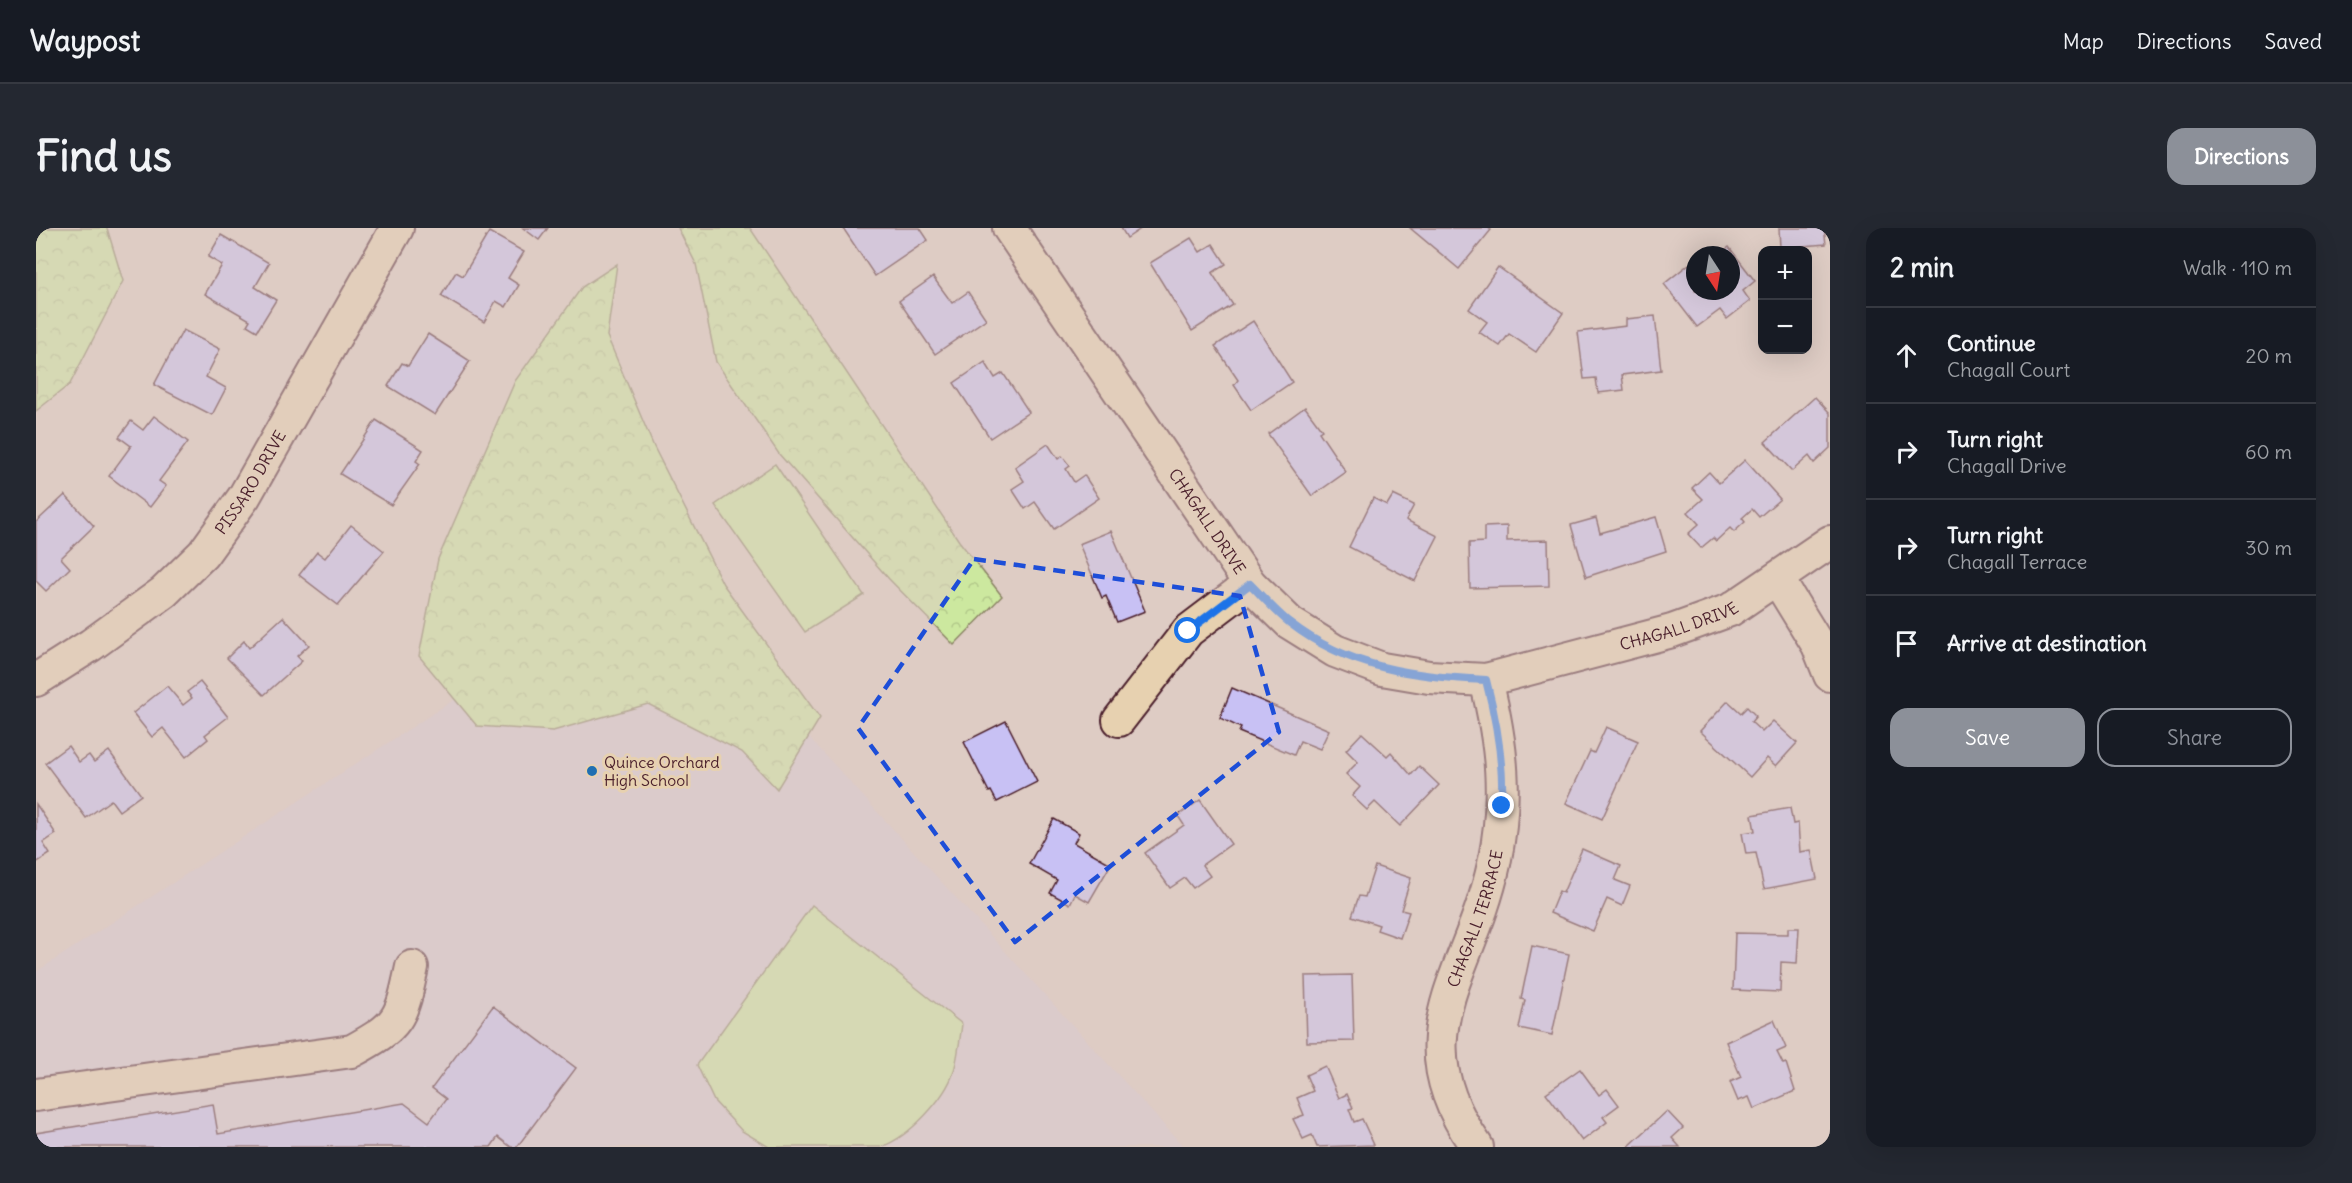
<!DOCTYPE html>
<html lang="en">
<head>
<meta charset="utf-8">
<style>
	:root { --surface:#171b24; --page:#242831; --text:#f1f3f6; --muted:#9ea1a6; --line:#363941; --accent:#8c9099 }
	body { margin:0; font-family:Delius,sans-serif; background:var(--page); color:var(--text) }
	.controls { position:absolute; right:18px; top:18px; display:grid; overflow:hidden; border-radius:12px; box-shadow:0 6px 24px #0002 }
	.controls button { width:54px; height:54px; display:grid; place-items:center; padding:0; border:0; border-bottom:2px solid var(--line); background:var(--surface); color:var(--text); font:30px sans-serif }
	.compass { position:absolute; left:1650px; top:18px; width:54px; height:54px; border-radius:50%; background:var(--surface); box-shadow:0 6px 24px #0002; rotate:168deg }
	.stop { position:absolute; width:18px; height:18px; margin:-14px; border:4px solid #1a73e8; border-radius:50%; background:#fff }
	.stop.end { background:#1a73e8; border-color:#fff; box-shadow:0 2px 6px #0008 }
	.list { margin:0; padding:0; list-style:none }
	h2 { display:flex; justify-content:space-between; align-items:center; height:78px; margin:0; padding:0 24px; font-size:26px }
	h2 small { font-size:20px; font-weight:400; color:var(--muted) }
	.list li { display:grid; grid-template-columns:39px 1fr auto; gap:18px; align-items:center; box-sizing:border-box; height:96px; padding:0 24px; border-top:2px solid var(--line) }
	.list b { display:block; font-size:22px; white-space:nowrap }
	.list p { margin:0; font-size:20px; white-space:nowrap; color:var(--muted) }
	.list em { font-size:20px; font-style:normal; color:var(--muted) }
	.actions { display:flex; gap:12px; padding:18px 24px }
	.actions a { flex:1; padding:14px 0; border:2px solid var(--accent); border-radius:18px; text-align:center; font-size:21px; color:var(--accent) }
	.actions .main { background:var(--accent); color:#fff }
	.icon { flex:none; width:33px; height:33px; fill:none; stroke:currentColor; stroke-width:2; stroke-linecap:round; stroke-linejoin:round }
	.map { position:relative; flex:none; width:1794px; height:919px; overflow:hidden; border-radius:18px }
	header { display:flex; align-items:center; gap:36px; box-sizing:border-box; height:84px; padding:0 30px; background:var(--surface); border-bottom:2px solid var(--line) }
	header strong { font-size:28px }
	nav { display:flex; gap:33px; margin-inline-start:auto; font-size:21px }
	.intro { display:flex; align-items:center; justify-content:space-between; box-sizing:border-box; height:144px; padding:0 36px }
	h1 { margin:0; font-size:42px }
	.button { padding:15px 27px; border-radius:18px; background:var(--accent); color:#fff; font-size:21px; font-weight:700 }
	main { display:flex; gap:36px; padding:0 36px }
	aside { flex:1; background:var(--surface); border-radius:18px; box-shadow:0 6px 24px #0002 }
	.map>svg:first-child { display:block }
	.built { fill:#d7c9d2 }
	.grass { fill:#cce89f; stroke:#8b8465; stroke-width:1.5 }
	.forest { fill:url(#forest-crowns); stroke:#8b8465; stroke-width:1.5 }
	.building { fill:#c8c1f4; stroke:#4a1f2b; stroke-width:1.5 }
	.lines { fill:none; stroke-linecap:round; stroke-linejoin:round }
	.minor-casing { stroke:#4a1f2b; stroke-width:36 }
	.minor { stroke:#e7d1b0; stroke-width:32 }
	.route { stroke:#1a73e8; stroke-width:8 }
	.marked { fill:none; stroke:#1d4ed8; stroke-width:4.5; stroke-dasharray:12 8; stroke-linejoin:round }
	.poi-dot { fill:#1f6fb2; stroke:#e7d1b0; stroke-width:2 }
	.labels { text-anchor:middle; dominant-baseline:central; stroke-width:6; stroke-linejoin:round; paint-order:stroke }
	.street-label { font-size:16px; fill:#4a1f2b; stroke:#e7d1b0 }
	.poi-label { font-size:16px; fill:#4a1f2b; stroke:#e7d1b0; text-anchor:start }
</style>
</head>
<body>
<header>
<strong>Waypost</strong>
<nav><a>Map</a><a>Directions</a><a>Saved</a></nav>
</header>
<div class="intro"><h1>Find us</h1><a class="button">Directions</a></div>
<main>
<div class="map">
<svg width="1794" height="919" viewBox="0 0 1794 919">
	<defs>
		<pattern id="forest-crowns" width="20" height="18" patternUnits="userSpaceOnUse" patternTransform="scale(1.5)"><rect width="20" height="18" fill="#cce89f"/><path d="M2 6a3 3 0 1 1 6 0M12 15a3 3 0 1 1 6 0" fill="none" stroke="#b1c789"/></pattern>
	</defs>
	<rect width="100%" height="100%" fill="#deccc4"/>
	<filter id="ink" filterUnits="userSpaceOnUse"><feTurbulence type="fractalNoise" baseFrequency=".0167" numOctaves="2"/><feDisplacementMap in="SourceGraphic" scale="12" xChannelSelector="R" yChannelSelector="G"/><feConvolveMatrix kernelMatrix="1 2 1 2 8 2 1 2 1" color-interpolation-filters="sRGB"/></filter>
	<g filter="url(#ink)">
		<polygon class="built" points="619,341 1148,919 0,919 0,744"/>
		<g class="grass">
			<polygon points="739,236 828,367 769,404 679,277"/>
			<path d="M776,677L926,796C924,811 922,828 918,843C909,871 873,909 845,919H733L706,903L678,873L661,837Z"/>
		</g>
		<g class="forest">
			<polygon points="0,0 71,0 87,53 34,156 0,183"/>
			<polygon points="642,0 714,0 923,313 966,368 918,417 853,351 743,226 680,134 660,36"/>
			<polygon points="581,36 571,108 618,219 687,356 784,490 741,561 706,524 612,476 517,503 441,498 383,428 402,331 479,153 546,59"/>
		</g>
		<g class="building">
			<polygon points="487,0 512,0 503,12"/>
			<polygon points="807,0 884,0 892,12 839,48"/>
			<polygon points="1085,0 1106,0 1091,10"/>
			<polygon points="1374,0 1452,0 1455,2 1423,41"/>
			<polygon points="1743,0 1788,0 1790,16 1744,20"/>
			<polygon points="453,4 488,24 472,50 483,57 470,79 460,73 448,94 405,68 420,44 427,48"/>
			<polygon points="185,7 233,35 219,59 240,72 221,103 211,97 214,92 169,66 186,37 172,29"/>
			<polygon points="1155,10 1164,24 1177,16 1190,36 1176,45 1197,77 1156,103 1114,35"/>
			<polygon points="1693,19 1719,53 1707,63 1714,73 1691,91 1684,82 1661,99 1628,56 1653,36 1659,43 1659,63 1695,63 1695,27 1682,27"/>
			<polygon points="1462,39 1527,85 1500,124 1473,106 1464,118 1443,104 1451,94 1433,81"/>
			<polygon points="897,49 916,75 932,64 950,91 899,126 863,73"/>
			<polygon points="1619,88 1625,142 1586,147 1588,162 1562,165 1560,150 1548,151 1542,104 1590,98 1590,91"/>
			<polygon points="1217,93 1256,154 1215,182 1198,157 1202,152 1179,118"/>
			<polygon points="147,102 184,121 170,149 190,160 176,187 118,157"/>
			<polygon points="392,106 434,133 399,187 352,158 366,135 372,138"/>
			<polygon points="949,134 959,150 967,145 993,184 954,210 918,155"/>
			<polygon points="1779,169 1794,185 1794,220 1778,235 1773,228 1756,243 1729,214"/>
			<polygon points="1269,179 1286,202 1283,204 1310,244 1276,268 1232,206"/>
			<polygon points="118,188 152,214 123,253 130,258 114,279 73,248 95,218 83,209 95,193 107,202"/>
			<polygon points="340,192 387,222 380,233 384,236 355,277 304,246"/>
			<polygon points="1012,216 1022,231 1026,228 1034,238 1030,241 1038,254 1048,247 1063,270 1018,301 999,274 989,281 976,261 988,253 979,239"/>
			<polygon points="1709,232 1744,271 1723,289 1716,281 1706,290 1709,294 1698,304 1694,300 1680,313 1677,310 1665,320 1652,306 1663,296 1652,284 1667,271 1656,260 1673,244 1683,255"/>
			<polygon points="29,267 58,298 25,330 34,340 10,363 0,353 0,294"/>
			<polygon points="1357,267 1378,277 1370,292 1402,308 1379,353 1313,319 1337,270 1351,277"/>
			<polygon points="1620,289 1630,323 1550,349 1535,297 1560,290 1564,305"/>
			<polygon points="315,297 348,323 302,377 263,347 281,324 289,330"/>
			<polygon points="1471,298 1471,313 1512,312 1513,358 1434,360 1433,315 1448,314 1448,299"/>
			<polygon points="1075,303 1109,383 1081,394 1070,368 1066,370 1043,316"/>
			<polygon points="247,389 273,417 261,428 266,433 228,467 191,430 208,413 213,420"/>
			<polygon points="164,454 192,489 169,507 172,511 150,529 127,500 116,509 97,485 131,458 147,477 156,470 151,464"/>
			<polygon points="1196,460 1293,502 1284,521 1264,513 1258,527 1203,504 1205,500 1184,490"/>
			<polygon points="1692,473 1705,485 1711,479 1720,488 1715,494 1726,504 1737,493 1761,515 1740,538 1731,530 1714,549 1664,503"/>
			<polygon points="970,493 1001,554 961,574 955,563 953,564 928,514"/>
			<polygon points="1570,499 1602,513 1566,591 1530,575 1554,523 1558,525"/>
			<polygon points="1326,505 1351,528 1355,524 1375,547 1383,538 1403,557 1364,598 1339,574 1331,582 1316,568 1324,559 1310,546 1322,534 1310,522"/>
			<polygon points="32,518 43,534 53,527 58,534 73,523 105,567 83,583 75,572 50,590 9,535"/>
			<polygon points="1164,572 1195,616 1166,637 1174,648 1157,660 1149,650 1134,660 1109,625 1148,597 1142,588"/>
			<polygon points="0,576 20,606 7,615 14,626 0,635"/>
			<polygon points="1754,580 1757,596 1762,595 1764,624 1775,622 1781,651 1728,661 1720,625 1710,626 1706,605 1719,603 1716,587"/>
			<polygon points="1018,591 1043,605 1038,615 1075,636 1053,674 1039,666 1034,676 1014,665 1021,652 993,636"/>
			<polygon points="1546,621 1585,638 1579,652 1594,658 1586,678 1571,671 1557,703 1514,685 1523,663 1527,665"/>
			<polygon points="1339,638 1375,650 1365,682 1373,684 1364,710 1341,702 1343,697 1316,688 1323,668 1329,669"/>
			<polygon points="1752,700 1763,700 1761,735 1745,734 1744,764 1697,762 1699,705 1752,706"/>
			<polygon points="1496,718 1533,726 1516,807 1483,800 1489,772 1485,771"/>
			<polygon points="1316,747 1318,813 1271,814 1269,748"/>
			<polygon points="457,778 540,840 481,919 475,919 462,909 455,919 0,919 0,905 177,876 182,906 368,875 393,894 410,871 396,860"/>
			<polygon points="1738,792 1750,820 1741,824 1747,836 1750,835 1759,863 1718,881 1713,869 1702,873 1694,854 1705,849 1690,814"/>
			<polygon points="1289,838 1303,870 1311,866 1317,880 1313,881 1318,894 1326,891 1338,917 1281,919 1276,907 1267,911 1257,891 1268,887 1261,870 1277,863 1270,847"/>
			<polygon points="1544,841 1563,867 1571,861 1583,877 1567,889 1571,894 1546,913 1510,865"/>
			<polygon points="1631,883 1647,900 1636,910 1644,919 1592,919"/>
		</g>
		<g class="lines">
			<defs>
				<g id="minor">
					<path id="s1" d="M973,0L1214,356L1254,395L1299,423L1346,441L1393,449L1450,452L1636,403L1694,382L1794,314"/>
					<polyline points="1742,352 1782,417 1794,447"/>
					<path id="s2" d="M0,452L55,417L128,364L167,326L208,269L361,0"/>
					<polyline points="1083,492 1152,403 1214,356"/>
					<path d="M0,867L316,823C364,797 365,791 376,739"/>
					<path id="s3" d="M1441,919C1361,806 1434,748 1458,636C1472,569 1466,517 1450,452"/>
				</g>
			</defs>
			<use href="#minor" class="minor-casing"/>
			<use href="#minor" class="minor"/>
		</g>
	</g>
	<g class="lines" filter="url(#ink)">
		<path class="route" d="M1152,403L1214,356C1227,369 1240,384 1254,395C1312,440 1379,449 1450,452C1461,494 1468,534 1466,578"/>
	</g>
	<path d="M0 0H1794V919H0ZM938,331L1204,368L1243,504L979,714L822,500Z" fill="#deccc4" fill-opacity=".55" fill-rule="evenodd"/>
	<path class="marked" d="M938,331L1204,368L1243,504L979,714L822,500Z"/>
	<circle class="poi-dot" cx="556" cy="543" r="6"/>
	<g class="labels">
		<g class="street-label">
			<text stroke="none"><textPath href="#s2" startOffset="296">PISSARO DRIVE</textPath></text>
			<text stroke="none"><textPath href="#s1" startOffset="354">CHAGALL DRIVE</textPath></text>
			<text stroke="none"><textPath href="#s1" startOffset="894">CHAGALL DRIVE</textPath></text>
			<text stroke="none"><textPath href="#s3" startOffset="242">CHAGALL TERRACE</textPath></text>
		</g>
		<g class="poi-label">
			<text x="568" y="534">Quince Orchard<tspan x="568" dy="18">High School</tspan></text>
		</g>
	</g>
</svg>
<div class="controls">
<button>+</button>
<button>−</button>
</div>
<svg class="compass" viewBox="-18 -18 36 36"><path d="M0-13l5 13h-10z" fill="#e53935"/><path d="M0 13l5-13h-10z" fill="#9ea1a6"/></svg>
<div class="stop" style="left:1152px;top:403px"></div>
<div class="stop end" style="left:1466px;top:578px"></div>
</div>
<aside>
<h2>2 min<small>Walk · 110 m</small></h2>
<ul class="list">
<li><svg class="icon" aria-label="ahead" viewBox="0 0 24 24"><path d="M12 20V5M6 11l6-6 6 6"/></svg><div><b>Continue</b><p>Chagall Court</p></div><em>20 m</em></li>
<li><svg class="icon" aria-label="right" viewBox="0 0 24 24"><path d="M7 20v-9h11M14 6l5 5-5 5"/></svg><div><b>Turn right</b><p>Chagall Drive</p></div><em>60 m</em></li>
<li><svg class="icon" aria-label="right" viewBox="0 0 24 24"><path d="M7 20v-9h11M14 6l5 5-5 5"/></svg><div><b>Turn right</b><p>Chagall Terrace</p></div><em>30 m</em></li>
<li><svg class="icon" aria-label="arrive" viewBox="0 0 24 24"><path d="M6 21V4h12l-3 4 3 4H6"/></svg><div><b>Arrive at destination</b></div></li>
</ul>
<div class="actions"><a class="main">Save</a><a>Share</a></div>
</aside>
</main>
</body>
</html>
